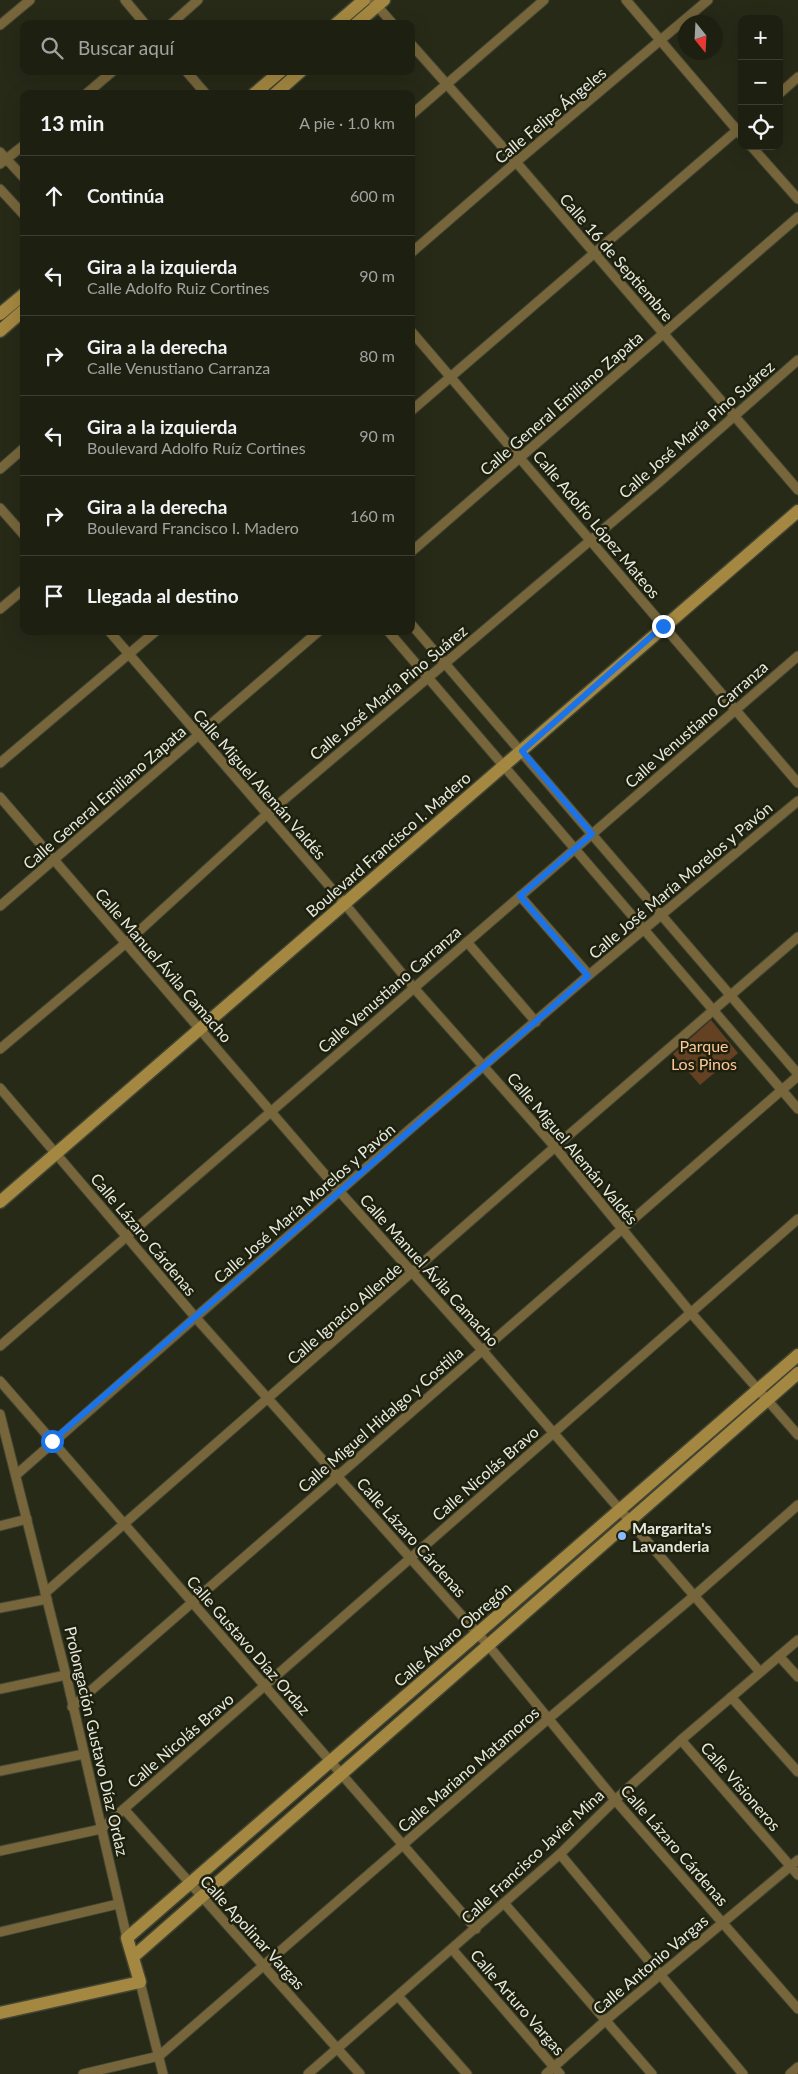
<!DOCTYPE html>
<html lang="es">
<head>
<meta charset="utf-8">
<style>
	:root { --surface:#1d2011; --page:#25281a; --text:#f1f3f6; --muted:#a0a39f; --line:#3b3e31 }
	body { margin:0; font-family:Lato,sans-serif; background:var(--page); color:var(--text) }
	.controls { position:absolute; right:15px; top:15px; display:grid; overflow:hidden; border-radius:10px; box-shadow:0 5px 20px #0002 }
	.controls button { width:45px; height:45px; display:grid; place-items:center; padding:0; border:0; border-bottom:1px solid var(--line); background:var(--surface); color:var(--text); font:25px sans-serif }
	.compass { position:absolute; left:678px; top:15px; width:45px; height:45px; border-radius:50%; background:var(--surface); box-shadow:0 5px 20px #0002; rotate:162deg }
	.stop { position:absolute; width:15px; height:15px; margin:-11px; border:4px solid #1a73e8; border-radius:50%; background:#fff }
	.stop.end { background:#1a73e8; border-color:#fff; box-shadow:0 1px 5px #0008 }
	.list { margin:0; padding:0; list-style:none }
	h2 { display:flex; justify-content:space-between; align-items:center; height:65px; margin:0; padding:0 20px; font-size:21px }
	h2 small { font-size:16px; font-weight:400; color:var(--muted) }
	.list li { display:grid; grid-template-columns:32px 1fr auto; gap:15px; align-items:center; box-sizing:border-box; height:80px; padding:0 20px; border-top:1px solid var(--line) }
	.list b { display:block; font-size:19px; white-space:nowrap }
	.list p { margin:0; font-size:16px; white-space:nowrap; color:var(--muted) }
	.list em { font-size:16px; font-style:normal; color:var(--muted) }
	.icon { flex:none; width:28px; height:28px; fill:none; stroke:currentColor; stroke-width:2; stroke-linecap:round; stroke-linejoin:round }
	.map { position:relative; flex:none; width:798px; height:2074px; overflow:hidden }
	.search { position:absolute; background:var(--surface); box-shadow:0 5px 20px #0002; left:20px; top:20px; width:395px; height:55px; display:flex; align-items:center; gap:12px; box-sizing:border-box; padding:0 18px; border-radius:10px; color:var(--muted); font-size:19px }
	.panel { position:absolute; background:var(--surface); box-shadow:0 5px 20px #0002; left:20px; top:90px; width:395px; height:545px; border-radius:10px }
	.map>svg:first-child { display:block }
	.green { fill:#644123 }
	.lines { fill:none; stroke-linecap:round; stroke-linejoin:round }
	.street-casing { stroke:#424533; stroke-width:11 }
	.secondary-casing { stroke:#424533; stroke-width:15 }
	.street { stroke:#77663b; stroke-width:9 }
	.secondary { stroke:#a48841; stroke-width:12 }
	.route { stroke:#1a73e8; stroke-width:6 }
	.poi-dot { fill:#8abafc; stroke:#1e200e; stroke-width:2 }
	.labels { text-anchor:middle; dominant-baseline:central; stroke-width:5; stroke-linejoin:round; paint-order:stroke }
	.street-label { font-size:16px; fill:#e6e9dd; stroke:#1e200e }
	.park-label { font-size:16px; fill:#ffc698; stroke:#1e200e }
	.poi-label { font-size:16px; font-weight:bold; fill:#e6e9dd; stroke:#1e200e; text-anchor:start }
</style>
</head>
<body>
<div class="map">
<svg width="798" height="2074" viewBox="0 0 798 2074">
	<rect width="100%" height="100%" fill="#272a17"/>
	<polygon class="green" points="711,1020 738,1053 700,1085 673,1054"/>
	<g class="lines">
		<defs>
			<g id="street">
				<polyline points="125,0 145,24"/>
				<polyline points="372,0 393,24"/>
				<polyline points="626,0 742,136"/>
				<polyline points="171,24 198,0"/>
				<polyline points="0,25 30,0"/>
				<polyline points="411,44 516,162 798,490"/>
				<polyline points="186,71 206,94"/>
				<polyline points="86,94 113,71"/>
				<polyline points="779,94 798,77"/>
				<polyline points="411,115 544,0"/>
				<polyline points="751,146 798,199"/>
				<polyline points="0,152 24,178"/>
				<polyline points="0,164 24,145"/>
				<polyline points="0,189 24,215"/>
				<polyline points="411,253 516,162 708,0"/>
				<path d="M411,331C541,481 668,633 798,783"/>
				<polyline points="411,411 742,126"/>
				<polyline points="0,469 24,448"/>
				<polyline points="0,508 24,535"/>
				<polyline points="411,552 798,217"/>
				<polyline points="0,609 24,589"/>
				<polyline points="411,624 798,1074"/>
				<polyline points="109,631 344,903 414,988 555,1147 691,1313 798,1435"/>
				<polyline points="388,631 798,1109"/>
				<polyline points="0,763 156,631"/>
				<polyline points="0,797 340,1192 482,1350 760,1672"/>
				<polyline points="520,896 589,975"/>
				<polyline points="0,906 319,631"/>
				<polyline points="467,942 536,1022"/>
				<polyline points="0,1049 126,943 267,814 657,484 798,360"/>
				<polyline points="0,1088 196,1318 488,1645 615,1800 798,2009"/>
				<polyline points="0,1346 798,656"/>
				<polyline points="0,1381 476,1929"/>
				<polyline points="0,1414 66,1675 127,1938"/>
				<polyline points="16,1475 409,1130 589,975 798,801"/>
				<polyline points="0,1526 27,1519"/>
				<polyline points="45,1593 555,1147 798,937"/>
				<polyline points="0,1608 47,1599"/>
				<polyline points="779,1656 798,1677"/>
				<polyline points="0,1689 66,1675"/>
				<polyline points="731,1697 798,1772"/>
				<polyline points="72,1707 798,1076"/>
				<polyline points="681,1740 798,1875"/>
				<polyline points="0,1771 84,1754"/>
				<polyline points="124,1809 360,2074"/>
				<polyline points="0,1851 101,1829 798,1219"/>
				<polyline points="560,1854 743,2074"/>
				<polyline points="504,1903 652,2074"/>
				<polyline points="0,1932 118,1904"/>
				<polyline points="452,1949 560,2074"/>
				<polyline points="140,1982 163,2074"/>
				<polyline points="398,1996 467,2074"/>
				<polyline points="83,2074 159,2056 548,1719 694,1596 798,1505"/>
				<polyline points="308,2074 560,1854 615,1800 681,1740 798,1640"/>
				<polyline points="546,2074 606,2020 798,1860"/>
				<polyline points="790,2074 798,2067"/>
			</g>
			<g id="secondary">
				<polyline points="336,24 364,0"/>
				<polyline points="356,24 384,0"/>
				<polyline points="254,94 281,71"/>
				<polyline points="275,94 301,71"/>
				<polyline points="0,314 24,294"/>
				<polyline points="0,331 24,310"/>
				<polyline points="0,1202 798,511"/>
				<polyline points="133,1957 798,1373"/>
				<polyline points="0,2013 140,1982 127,1938 798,1355"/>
			</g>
		</defs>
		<use href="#street" class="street-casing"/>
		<use href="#secondary" class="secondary-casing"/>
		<use href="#street" class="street"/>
		<use href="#secondary" class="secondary"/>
	</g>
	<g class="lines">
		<polyline class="route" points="52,1441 588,976 520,896 592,834 522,751 663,626"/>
	</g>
	<circle class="poi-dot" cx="622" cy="1536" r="5"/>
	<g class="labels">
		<g class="street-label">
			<text transform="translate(550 115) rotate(-40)">Calle Felipe Ángeles</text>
			<text transform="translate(617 257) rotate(49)">Calle 16 de Septiembre</text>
			<text transform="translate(561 403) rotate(-41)">Calle General Emiliano Zapata</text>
			<text transform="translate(696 429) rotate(-41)">Calle José María Pino Suárez</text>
			<text transform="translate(597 524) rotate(50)">Calle Adolfo López Mateos</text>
			<text transform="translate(388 692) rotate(-40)">Calle José María Pino Suárez</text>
			<text transform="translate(696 724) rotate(-41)">Calle Venustiano Carranza</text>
			<text transform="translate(260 784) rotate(49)">Calle Miguel Alemán Valdés</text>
			<text transform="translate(104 797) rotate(-41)">Calle General Emiliano Zapata</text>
			<text transform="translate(388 844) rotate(-41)">Boulevard Francisco I. Madero</text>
			<text transform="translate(680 880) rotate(-40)">Calle José María Morelos y Pavón</text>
			<text transform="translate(164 965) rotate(49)">Calle Manuel Ávila Camacho</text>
			<text transform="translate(389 989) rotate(-41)">Calle Venustiano Carranza</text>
			<text transform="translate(573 1148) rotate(50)">Calle Miguel Alemán Valdés</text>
			<text transform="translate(304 1203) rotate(-41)">Calle José María Morelos y Pavón</text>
			<text transform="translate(144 1234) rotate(50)">Calle Lázaro Cárdenas</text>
			<text transform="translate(430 1270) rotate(48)">Calle Manuel Ávila Camacho</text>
			<text transform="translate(344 1313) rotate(-41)">Calle Ignacio Allende</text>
			<text transform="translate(380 1419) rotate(-41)">Calle Miguel Hidalgo y Costilla</text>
			<text transform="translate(485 1473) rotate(-41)">Calle Nicolás Bravo</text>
			<text transform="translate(412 1537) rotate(48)">Calle Lázaro Cárdenas</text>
			<text transform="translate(452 1634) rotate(-41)">Calle Álvaro Obregón</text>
			<text transform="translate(249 1645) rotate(49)">Calle Gustavo Díaz Ordaz</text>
			<text transform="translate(180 1740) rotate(-41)">Calle Nicolás Bravo</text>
			<text transform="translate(97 1741) rotate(77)">Prolongación Gustavo Díaz Ordaz</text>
			<text transform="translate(468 1769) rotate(-41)">Calle Mariano Matamoros</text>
			<text transform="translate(741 1786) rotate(49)">Calle Visioneros</text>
			<text transform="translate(675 1845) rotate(49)">Calle Lázaro Cárdenas</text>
			<text transform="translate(532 1856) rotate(-43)">Calle Francisco Javier Mina</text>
			<text transform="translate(253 1932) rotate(48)">Calle Apolinar Vargas</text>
			<text transform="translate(650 1964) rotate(-40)">Calle Antonio Vargas</text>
			<text transform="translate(518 2002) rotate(49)">Calle Arturo Vargas</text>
		</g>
		<g class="park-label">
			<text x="704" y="1045">Parque<tspan x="704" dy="18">Los Pinos</tspan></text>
		</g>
		<g class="poi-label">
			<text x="632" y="1527">Margarita's<tspan x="632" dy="18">Lavanderia</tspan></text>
		</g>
	</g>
</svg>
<div class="controls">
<button>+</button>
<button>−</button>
<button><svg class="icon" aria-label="locate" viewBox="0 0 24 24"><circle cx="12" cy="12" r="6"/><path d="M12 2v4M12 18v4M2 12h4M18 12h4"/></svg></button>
</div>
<svg class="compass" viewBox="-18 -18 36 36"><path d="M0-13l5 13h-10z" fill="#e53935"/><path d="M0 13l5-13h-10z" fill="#a0a39f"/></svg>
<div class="stop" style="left:52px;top:1441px"></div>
<div class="stop end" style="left:663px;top:626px"></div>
<div class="search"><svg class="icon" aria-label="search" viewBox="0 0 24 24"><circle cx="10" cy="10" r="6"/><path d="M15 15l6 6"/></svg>Buscar aquí</div>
<section class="panel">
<h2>13 min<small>A pie · 1.0 km</small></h2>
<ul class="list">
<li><svg class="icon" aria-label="ahead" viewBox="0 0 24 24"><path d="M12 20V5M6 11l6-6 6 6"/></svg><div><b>Continúa</b></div><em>600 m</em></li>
<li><svg class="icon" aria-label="left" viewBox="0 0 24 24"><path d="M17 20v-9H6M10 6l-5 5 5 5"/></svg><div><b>Gira a la izquierda</b><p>Calle Adolfo Ruiz Cortines</p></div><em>90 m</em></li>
<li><svg class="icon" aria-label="right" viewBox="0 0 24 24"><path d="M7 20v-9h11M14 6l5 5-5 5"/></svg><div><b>Gira a la derecha</b><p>Calle Venustiano Carranza</p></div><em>80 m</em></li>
<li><svg class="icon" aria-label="left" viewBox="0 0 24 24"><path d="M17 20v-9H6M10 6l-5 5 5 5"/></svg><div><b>Gira a la izquierda</b><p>Boulevard Adolfo Ruíz Cortines</p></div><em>90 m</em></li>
<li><svg class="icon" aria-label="right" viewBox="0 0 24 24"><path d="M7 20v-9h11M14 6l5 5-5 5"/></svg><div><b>Gira a la derecha</b><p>Boulevard Francisco I. Madero</p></div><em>160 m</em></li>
<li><svg class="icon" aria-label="arrive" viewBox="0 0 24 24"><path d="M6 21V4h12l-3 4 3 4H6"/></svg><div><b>Llegada al destino</b></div></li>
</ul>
</section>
</div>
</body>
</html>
